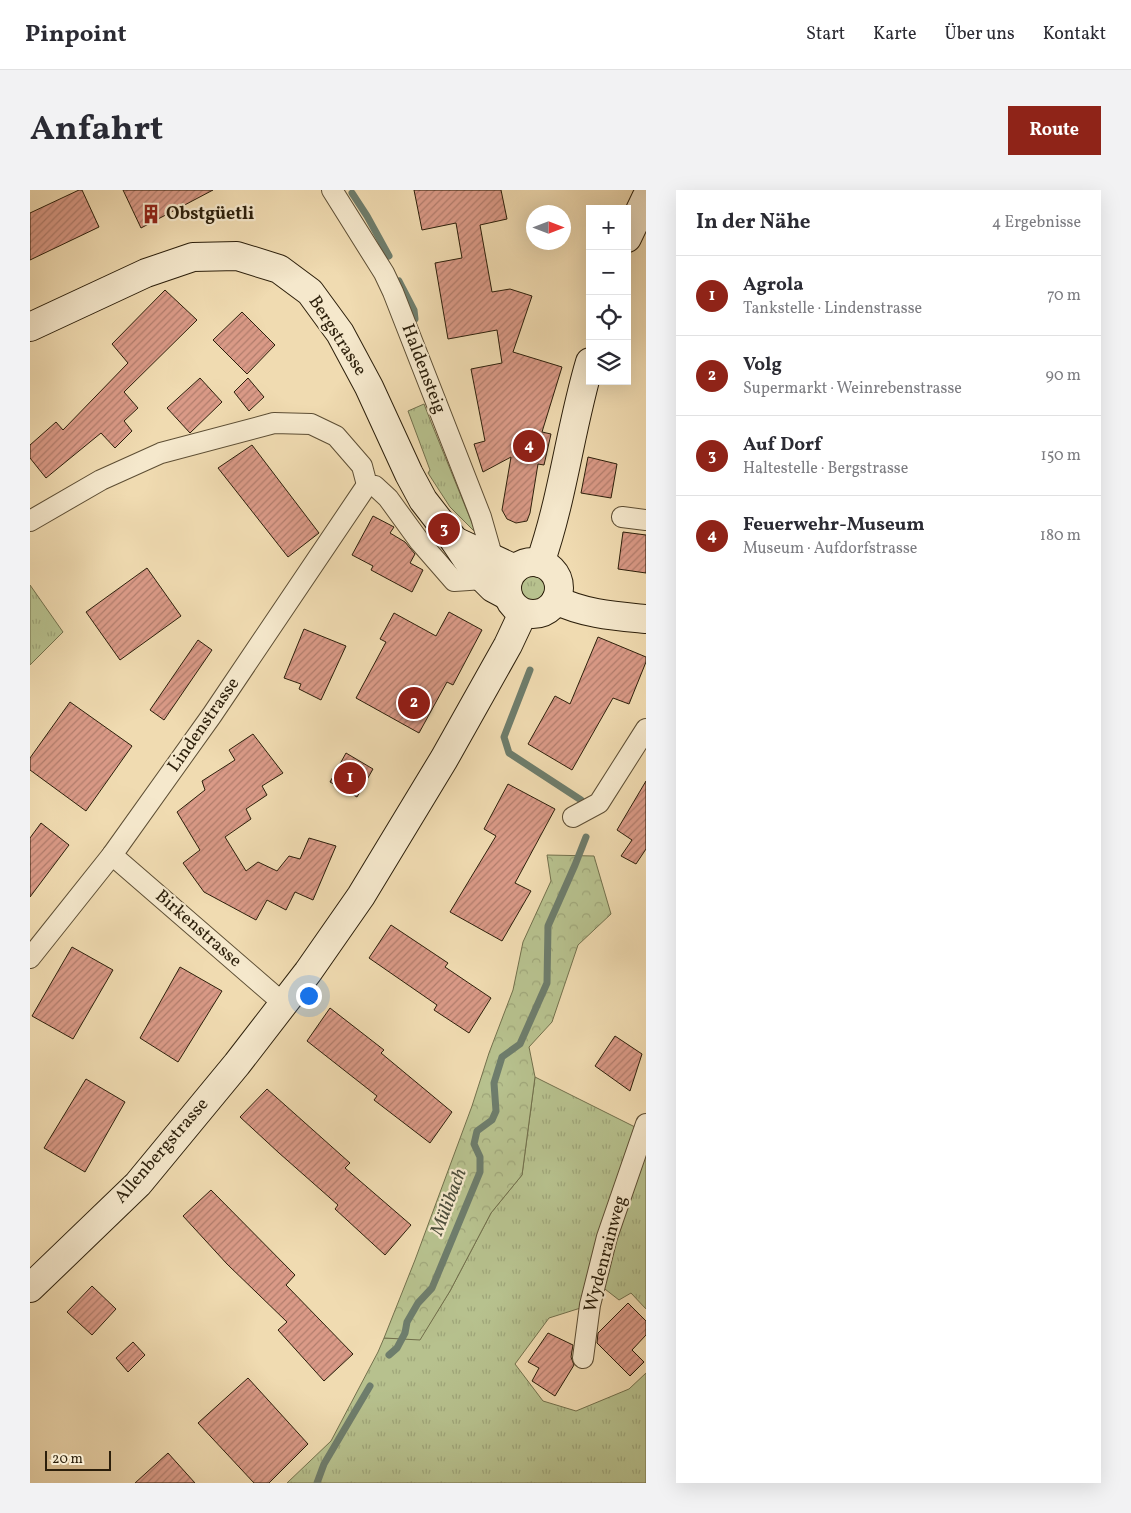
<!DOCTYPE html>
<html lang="de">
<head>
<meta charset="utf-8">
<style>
	:root { --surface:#fff; --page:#f2f2f3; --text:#2b2b33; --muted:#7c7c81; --line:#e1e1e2; --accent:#8f2418 }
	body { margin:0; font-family:Vollkorn,serif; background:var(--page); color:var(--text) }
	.controls { position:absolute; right:15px; top:15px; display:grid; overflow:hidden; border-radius:0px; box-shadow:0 5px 20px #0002 }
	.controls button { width:45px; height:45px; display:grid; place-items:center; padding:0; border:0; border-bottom:1px solid var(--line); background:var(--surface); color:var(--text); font:25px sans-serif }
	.compass { position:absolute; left:496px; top:15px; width:45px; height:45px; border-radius:50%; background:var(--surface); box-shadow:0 5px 20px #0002; rotate:90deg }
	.scale { position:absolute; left:15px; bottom:12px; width:66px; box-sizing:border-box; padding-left:5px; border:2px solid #2c1f0b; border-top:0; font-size:14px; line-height:18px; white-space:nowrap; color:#2c1f0b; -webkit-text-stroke:4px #f5e8cc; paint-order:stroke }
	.you { position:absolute; left:278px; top:805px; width:18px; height:18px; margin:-12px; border:4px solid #fff; border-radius:50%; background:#1a73e8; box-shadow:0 0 0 8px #1a73e833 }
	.badge { display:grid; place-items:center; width:32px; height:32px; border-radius:50%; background:var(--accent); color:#fff; font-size:16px; font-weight:700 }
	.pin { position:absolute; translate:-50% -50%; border:2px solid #fff; box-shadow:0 1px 5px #0006 }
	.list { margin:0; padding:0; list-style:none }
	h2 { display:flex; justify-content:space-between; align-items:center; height:65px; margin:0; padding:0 20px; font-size:21px }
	h2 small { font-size:16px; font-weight:400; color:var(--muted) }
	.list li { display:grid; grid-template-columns:32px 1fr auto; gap:15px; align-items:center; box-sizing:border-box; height:80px; padding:0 20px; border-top:1px solid var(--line) }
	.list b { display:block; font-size:19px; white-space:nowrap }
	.list p { margin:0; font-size:16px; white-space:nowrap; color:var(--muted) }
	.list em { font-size:16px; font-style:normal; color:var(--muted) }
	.icon { flex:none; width:28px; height:28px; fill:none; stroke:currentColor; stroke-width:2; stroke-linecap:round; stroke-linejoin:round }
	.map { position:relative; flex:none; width:616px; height:1293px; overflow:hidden; border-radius:0px }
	header { display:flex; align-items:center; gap:30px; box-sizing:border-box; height:70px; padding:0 25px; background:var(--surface); border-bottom:1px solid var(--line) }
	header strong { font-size:24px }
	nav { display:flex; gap:28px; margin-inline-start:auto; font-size:18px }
	.intro { display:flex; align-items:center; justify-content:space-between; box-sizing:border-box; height:120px; padding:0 30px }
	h1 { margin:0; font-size:35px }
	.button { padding:12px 22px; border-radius:0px; background:var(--accent); color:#fff; font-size:18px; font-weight:700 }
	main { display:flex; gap:30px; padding:0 30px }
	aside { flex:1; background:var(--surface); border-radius:0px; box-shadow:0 5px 20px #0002 }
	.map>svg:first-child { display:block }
	.grass { fill:url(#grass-tufts); stroke:#72704c }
	.forest { fill:url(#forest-crowns); stroke:#72704c }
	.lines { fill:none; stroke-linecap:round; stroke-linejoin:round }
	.stream { stroke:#6e7d6c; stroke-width:7 }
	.building { fill:url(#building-hatch); stroke:#2c1f0b }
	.street-casing { stroke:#5d4e34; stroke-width:22 }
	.secondary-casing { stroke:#2c1f0b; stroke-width:30 }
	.street { stroke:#f5e8cc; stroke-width:20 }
	.secondary { stroke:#f5e8cc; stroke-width:28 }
	.labels { text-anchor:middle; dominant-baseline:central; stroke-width:4.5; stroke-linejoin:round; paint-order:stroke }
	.poi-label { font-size:18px; font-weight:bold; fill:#2c1f0b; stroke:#f5e8cc; text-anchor:start }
	.street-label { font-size:18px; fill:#2c1f0b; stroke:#f5e8cc }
	.water-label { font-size:19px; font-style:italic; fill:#4d4e3b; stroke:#f5e8cc }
</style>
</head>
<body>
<header>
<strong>Pinpoint</strong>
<nav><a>Start</a><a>Karte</a><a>Über uns</a><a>Kontakt</a></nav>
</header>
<div class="intro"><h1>Anfahrt</h1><a class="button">Route</a></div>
<main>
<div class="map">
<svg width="616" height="1293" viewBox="0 0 616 1293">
	<defs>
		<pattern id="grass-tufts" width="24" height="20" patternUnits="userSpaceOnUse" patternTransform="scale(1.25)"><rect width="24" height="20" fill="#b7c18e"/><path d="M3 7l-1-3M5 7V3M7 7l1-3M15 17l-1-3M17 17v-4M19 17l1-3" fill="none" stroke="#9ea579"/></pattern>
		<pattern id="forest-crowns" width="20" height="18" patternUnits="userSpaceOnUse" patternTransform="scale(1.25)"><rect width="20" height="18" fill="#b7c18e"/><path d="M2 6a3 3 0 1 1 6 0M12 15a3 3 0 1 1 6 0" fill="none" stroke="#9ea579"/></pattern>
		<pattern id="building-hatch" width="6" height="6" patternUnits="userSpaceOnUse" patternTransform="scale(1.25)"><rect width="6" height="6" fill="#da9a87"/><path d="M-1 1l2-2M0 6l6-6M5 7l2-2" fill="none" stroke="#b17d6d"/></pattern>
	</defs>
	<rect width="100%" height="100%" fill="#f0dbb1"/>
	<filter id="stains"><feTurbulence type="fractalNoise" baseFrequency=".004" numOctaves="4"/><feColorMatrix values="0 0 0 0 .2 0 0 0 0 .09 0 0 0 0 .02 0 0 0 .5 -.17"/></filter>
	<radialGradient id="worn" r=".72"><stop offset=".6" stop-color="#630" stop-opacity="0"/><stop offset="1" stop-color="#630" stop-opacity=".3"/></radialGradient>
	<g class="grass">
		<polygon points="394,214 401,232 446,343 420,317 398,283 400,280 378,221"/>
		<circle cx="503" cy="398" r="13"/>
		<polygon points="0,395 33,442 0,475"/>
		<polygon points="505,887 613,941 616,934 616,1119 601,1103 589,1110 566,1092 560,1115 519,1128 485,1174 513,1211 546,1221 599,1199 616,1183 616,1293 257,1293 301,1251 348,1162 354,1148 390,1149 420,1101 461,1023 492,985"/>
	</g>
	<polygon class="forest" points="517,665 564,666 581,724 548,755 522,832 499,857 505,887 492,985 461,1023 420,1101 390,1150 354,1148 385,1070 442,916 459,863 483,800 493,752 521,691"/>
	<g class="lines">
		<g class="stream">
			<polyline points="322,3 337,26 359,66"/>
			<polyline points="369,91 384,120 385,129"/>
			<polyline points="500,480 474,547 479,563 551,610"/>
			<polyline points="359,1165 367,1158 375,1143 377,1132 388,1113 402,1098 450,982 450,967 444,954 447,941 462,930 466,921 464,893 472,867 490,854 517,793 518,736 545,675 556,647"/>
			<polyline points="287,1293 294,1274 340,1196"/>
		</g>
	</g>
	<g class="building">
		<polygon points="49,0 52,0 69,37 0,70 0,23"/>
		<polygon points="93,0 183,0 111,38"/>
		<polygon points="384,0 471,0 477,29 450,35 462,102 480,99 502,106 483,162 532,177 512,242 521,244 514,275 508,274 500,323 497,331 486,333 477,329 472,320 481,267 453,282 444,254 455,251 441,179 472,173 467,140 418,149 405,73 432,68 426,33 392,40"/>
		<polygon points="135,100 167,130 94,202 108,218 94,231 102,241 85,258 71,243 16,288 0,268 0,255 26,232 33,240 98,173 82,154"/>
		<polygon points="212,122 245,155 217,184 183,150"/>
		<polygon points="170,188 192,212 160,243 137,218"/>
		<polygon points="218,188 234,207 219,221 204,202"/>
		<polygon points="222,255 289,343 258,367 188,278"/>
		<polygon points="558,267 587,274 581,308 551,303"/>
		<polygon points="343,326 364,337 360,343 375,352 385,364 380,373 393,380 382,402 341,380 343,376 322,365"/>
		<polygon points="593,342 616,345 616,383 588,379"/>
		<polygon points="117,378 151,426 90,470 56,422"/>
		<polygon points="419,422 452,440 423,495 417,492 389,543 326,508 356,452 350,449 364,423 406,446"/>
		<polygon points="274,439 316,456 291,510 269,499 271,494 254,488"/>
		<polygon points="568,447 616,467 616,472 599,514 583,508 542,580 498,554 525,506 540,514"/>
		<polygon points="168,450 182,460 134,530 120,520"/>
		<polygon points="40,512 102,556 56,621 0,580 0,568"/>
		<polygon points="223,544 253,583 232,596 237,605 216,619 221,629 195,647 216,681 228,672 247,681 259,666 270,669 279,648 306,656 283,710 265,702 256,720 237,710 226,730 174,702 153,673 170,660 147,622 175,600 172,591 205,570 199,560"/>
		<polygon points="316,563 343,579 327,607 300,592"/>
		<polygon points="616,591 616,659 606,674 591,666 602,650 587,640"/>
		<polygon points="478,594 525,619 485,693 501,701 472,751 420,722 466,646 454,639"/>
		<polygon points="11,633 39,655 0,707 0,648"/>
		<polygon points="361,735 418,773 415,777 461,808 439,843 404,820 407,815 339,768"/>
		<polygon points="42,757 83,780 43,849 2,826"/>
		<polygon points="150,777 192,801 148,872 110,848"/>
		<polygon points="300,818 354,860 351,863 422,922 400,953 344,910 347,906 277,851"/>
		<polygon points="585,846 612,864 600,901 565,876"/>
		<polygon points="56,889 95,912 55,982 14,958"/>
		<polygon points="237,899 320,973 315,978 381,1035 355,1065 305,1019 308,1015 249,963 210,927"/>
		<polygon points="181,1000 265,1085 256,1095 323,1164 294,1191 248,1140 257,1132 197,1074 153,1026"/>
		<polygon points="62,1096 86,1119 62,1145 37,1122"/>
		<polygon points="598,1113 616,1131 616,1145 602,1160 614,1172 600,1186 567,1153 568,1143"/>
		<polygon points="518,1143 543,1155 541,1167 544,1175 525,1206 502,1191 509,1178 498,1172"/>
		<polygon points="103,1152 115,1165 98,1182 86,1168"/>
		<polygon points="218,1188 278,1254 239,1293 224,1293 168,1233"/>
		<polygon points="138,1263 165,1293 105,1293"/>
	</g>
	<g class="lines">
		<defs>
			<g id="street">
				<polyline points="302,0 354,83 363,102 451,327 463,369"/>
				<polyline points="592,327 616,330"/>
				<polyline points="0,331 71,290 131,263 244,233 281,234 306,246 332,276 337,295 345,296 358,308 390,352 424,391 454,389"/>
				<polyline points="543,627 569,613 616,539"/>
				<polyline points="82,665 254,814"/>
				<polyline points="0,768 82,665 182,525 337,295"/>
				<polyline points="553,1168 560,1115 577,1047 616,934"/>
			</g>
			<g id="secondary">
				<polyline points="597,48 616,8"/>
				<polyline points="0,137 116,83 163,67 207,66 249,79 280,102 310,143 339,197 379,284 393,310 424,350 442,377 463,398 478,406"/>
				<polyline points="425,351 485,379"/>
				<circle cx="503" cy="398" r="26"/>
				<path d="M510,373C533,308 540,239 560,172"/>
				<path d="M526,410C554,424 585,426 616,429"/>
				<polyline points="0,1098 108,994 207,874 278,782 331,706 414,569 478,455 493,423"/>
			</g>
		</defs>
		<use href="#street" class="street-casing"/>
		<use href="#secondary" class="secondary-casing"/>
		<use href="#street" class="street"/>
		<use href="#secondary" class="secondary"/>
	</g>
	<defs>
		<symbol id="building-bare" viewBox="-9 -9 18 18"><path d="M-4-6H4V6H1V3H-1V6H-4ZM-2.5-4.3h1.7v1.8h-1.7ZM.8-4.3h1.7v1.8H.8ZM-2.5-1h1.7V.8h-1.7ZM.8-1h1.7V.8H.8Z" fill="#8f2418" stroke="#f5e8cc" stroke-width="2.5" paint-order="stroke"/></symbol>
	</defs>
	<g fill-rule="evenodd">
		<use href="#building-bare" x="107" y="10" width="28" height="28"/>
	</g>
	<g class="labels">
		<g class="poi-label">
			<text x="136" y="24">Obstgüetli</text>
		</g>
		<g class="street-label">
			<text transform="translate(307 146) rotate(57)">Bergstrasse</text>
			<text transform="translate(393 179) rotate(69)">Haldensteig</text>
			<text transform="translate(174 535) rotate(-55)">Lindenstrasse</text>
			<text transform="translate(168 739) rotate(41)">Birkenstrasse</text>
			<text transform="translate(132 961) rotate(-49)">Allenbergstrasse</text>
			<text transform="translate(576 1064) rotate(-75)">Wydenrainweg</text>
		</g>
		<g class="water-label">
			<text transform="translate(419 1012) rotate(-69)">Mülibach</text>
		</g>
	</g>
	<rect width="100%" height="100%" filter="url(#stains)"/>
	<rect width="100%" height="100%" fill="url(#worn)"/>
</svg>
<div class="controls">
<button>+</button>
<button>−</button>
<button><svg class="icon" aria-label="locate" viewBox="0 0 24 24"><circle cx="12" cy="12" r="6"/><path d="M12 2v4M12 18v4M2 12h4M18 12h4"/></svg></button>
<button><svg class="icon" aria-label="layers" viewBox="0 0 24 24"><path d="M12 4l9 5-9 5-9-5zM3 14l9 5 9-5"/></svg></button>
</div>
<svg class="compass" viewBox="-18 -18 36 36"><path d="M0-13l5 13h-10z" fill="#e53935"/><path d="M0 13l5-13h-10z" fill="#7c7c81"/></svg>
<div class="scale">20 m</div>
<div class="you"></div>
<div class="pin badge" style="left:320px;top:588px">1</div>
<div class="pin badge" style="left:384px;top:513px">2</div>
<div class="pin badge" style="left:414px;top:339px">3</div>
<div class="pin badge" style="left:499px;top:256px">4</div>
</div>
<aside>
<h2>In der Nähe<small>4 Ergebnisse</small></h2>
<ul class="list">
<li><span class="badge">1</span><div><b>Agrola</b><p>Tankstelle · Lindenstrasse</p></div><em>70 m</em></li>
<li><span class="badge">2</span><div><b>Volg</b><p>Supermarkt · Weinrebenstrasse</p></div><em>90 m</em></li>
<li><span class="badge">3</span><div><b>Auf Dorf</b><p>Haltestelle · Bergstrasse</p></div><em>150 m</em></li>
<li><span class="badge">4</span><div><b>Feuerwehr-Museum</b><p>Museum · Aufdorfstrasse</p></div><em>180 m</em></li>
</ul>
</aside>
</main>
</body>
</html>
